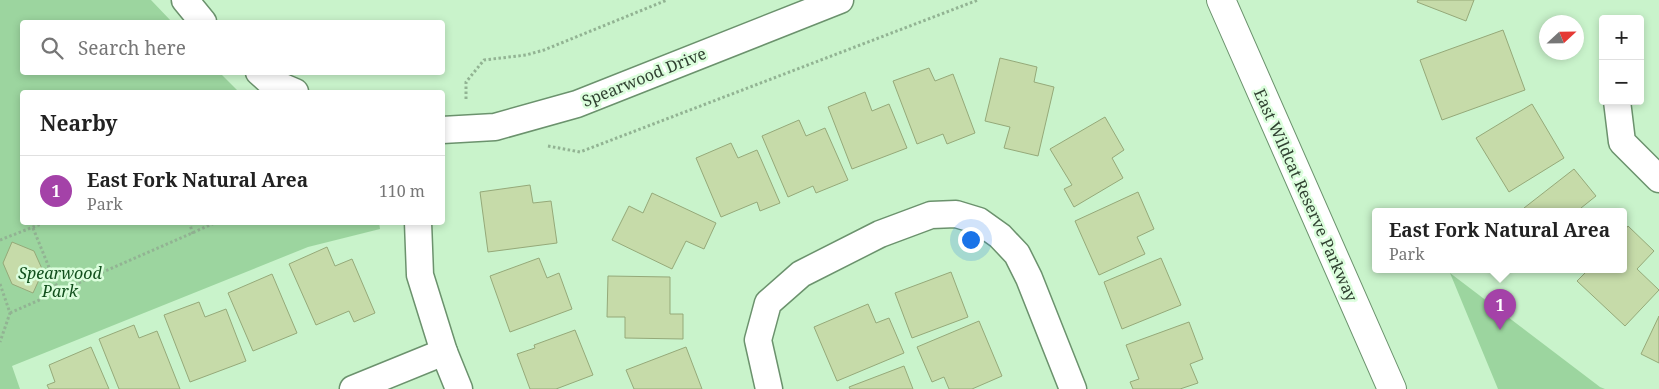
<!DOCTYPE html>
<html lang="en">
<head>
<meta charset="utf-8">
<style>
	:root { --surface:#fff; --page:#f6f6f6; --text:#222; --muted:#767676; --line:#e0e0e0; --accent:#a442a8 }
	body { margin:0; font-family:"Noto Serif",serif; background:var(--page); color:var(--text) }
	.controls { position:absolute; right:15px; top:15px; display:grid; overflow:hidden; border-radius:5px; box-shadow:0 2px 8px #0003 }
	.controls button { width:45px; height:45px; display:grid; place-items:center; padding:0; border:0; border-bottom:1px solid var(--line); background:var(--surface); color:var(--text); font:25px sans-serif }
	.compass { position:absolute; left:1539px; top:15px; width:45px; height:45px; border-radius:50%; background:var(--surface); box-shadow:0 2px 8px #0003; rotate:68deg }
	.you { position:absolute; left:970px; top:239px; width:18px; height:18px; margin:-12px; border:4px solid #fff; border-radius:50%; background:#1a73e8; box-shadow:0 0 0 8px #1a73e833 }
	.badge { display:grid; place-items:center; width:32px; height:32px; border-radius:50%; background:var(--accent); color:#fff; font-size:16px; font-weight:700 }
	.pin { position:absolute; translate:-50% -41px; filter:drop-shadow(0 1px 2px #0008) }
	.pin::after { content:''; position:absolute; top:26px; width:18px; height:15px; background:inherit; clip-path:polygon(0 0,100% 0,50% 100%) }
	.popup { position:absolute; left:1372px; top:208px; width:255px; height:65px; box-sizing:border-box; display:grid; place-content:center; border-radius:5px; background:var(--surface); filter:drop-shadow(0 1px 4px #0005); font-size:16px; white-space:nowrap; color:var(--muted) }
	.popup b { font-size:19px; color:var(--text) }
	.popup::after { content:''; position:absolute; left:50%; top:100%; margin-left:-10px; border:10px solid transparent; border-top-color:var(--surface) }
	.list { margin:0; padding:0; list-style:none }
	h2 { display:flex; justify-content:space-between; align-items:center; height:65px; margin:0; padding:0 20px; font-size:21px }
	h2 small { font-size:16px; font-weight:400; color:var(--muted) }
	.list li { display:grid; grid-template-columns:32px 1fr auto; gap:15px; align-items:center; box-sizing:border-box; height:70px; padding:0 20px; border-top:1px solid var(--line) }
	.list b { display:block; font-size:19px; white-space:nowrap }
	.list p { margin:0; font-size:16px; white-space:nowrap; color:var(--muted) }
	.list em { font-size:16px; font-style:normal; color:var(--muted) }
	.icon { flex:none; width:28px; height:28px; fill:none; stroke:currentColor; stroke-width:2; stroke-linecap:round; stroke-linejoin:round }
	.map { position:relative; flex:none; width:1659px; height:389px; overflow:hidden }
	.search { position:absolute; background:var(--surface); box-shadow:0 2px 8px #0003; left:20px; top:20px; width:425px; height:55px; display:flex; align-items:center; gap:12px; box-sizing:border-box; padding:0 18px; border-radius:5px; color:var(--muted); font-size:19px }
	.panel { position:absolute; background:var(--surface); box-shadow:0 2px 8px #0003; left:20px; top:90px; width:425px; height:135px; border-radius:5px }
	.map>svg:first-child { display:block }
	.green { fill:#9cd59f }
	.building { fill:#c6dba9; stroke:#95a979 }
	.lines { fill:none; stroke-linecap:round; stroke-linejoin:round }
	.street-casing { stroke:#6b926d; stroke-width:29 }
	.secondary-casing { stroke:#6b926d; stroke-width:30 }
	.path { stroke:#92b393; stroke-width:3; stroke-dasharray:2.5 2.5; stroke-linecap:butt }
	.street { stroke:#fff; stroke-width:26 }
	.secondary { stroke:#fff; stroke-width:28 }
	.labels { text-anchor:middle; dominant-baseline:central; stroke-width:5; stroke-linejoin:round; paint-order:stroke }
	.street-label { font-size:16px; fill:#304131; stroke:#dcfedd }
	.park-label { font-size:16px; font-style:italic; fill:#114f1c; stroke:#dcfedd }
</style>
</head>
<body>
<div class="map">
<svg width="1659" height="389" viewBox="0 0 1659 389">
	<rect width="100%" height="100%" fill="#c9f3cb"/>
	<g class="green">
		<polygon points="0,0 151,0 172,22 22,22 22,72 220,73 239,92 22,92 22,222 379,222 380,229 308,247 12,366 20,389 0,389"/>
		<polygon points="1450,273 1600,387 1605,389 1498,389"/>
	</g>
	<g class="building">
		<polygon points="1418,0 1474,0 1466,21 1417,2"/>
		<polygon points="1503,30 1525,90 1442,120 1420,60"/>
		<polygon points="1000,58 1037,67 1034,82 1054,87 1038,156 1004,148 1010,127 985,121"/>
		<polygon points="929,68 935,81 953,74 975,133 947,144 943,134 917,144 893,81"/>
		<polygon points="865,92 872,111 889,104 907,148 852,169 828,107"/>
		<polygon points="1532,104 1564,158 1509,192 1476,138"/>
		<polygon points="1105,117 1124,150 1112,158 1123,178 1074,207 1064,189 1072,185 1050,149"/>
		<polygon points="799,120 806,136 825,128 848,180 816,193 813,186 788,197 762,136"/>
		<polygon points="731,143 738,158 757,150 780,203 760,211 757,202 721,217 696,158"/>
		<polygon points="1574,169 1596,196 1581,208 1584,211 1527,211 1524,208"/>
		<polygon points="530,185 533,203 551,201 557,243 488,252 480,192"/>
		<polygon points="1138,192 1154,229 1137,237 1145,254 1099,275 1075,221"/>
		<polygon points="652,193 716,223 704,249 686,241 672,269 612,240 629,206 643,213"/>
		<polygon points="1628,226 1654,251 1637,269 1659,290 1625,326 1577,281 1589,269 1624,269 1624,231"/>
		<polygon points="12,242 34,251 43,271 33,293 12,284 3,263"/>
		<polygon points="327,247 335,266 352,259 375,313 354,322 349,311 316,325 289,264"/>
		<polygon points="539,258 547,278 559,273 572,309 510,332 490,276"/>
		<polygon points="1161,258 1181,305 1122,329 1104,282"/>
		<polygon points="951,272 968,317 912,338 895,293"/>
		<polygon points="272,274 297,333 253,351 228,293"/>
		<polygon points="608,276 670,277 670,314 683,314 683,339 625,338 625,317 607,317"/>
		<polygon points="199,302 205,317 226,309 246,361 190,382 164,315"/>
		<polygon points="868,304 876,323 889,318 904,353 837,381 814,327"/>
		<polygon points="1659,316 1659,363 1641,354"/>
		<polygon points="979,321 1002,376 972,389 949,389 944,377 932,382 917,347"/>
		<polygon points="1189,322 1203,359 1190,364 1198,383 1180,389 1133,389 1130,382 1139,379 1126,345"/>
		<polygon points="134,325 139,338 157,331 180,389 119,389 99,339"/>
		<polygon points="575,330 593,375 556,389 530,389 517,354 535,348 534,345"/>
		<polygon points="91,347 109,389 49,389 47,385 55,382 49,365"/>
		<polygon points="686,347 702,389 634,389 626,370"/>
		<polygon points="904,366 913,389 850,389 849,387"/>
	</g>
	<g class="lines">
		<defs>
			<g id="street">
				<polyline points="185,0 203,22"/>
				<polyline points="259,72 269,81 295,92"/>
				<polyline points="1617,101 1622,142 1659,179"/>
				<polyline points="442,130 495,127 577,104 840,0"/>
				<polyline points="418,222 420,275 444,352 459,389"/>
				<polyline points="353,389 444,352"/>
				<polyline points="769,389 758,340 768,303 801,274 880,234 931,215 956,214 979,221 1000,236 1017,254 1029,278 1073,389"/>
			</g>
			<polyline id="secondary" points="1221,0 1392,389"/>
		</defs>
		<use href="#street" class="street-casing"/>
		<use href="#secondary" class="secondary-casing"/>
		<g class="path">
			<polyline points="466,99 466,82 484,60 526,55 544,50 667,0"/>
			<polyline points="548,146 580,152 978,0"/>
			<polyline points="189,222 193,234"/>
			<polyline points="33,228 59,292"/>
			<polyline points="0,240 46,222"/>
			<polyline points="0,284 10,313 0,342"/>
			<polyline points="10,313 217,222"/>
		</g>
		<use href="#street" class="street"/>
		<use href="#secondary" class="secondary"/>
	</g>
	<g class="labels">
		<g class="street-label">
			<text transform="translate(644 77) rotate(-22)">Spearwood Drive</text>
			<text transform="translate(1306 195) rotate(66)">East Wildcat Reserve Parkway</text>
		</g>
		<g class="park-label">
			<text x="60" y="273">Spearwood<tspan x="60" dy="18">Park</tspan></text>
		</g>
	</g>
</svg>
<div class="controls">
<button>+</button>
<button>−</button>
</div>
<svg class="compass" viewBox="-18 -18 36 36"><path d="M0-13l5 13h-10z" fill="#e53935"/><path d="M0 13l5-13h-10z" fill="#767676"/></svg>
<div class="you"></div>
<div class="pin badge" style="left:1500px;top:330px">1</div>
<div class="popup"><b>East Fork Natural Area</b>Park</div>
<div class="search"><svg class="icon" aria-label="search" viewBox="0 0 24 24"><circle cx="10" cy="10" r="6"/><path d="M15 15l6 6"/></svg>Search here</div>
<section class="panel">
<h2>Nearby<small></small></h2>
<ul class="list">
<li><span class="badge">1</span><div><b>East Fork Natural Area</b><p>Park</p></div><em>110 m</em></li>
</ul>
</section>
</div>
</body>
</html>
